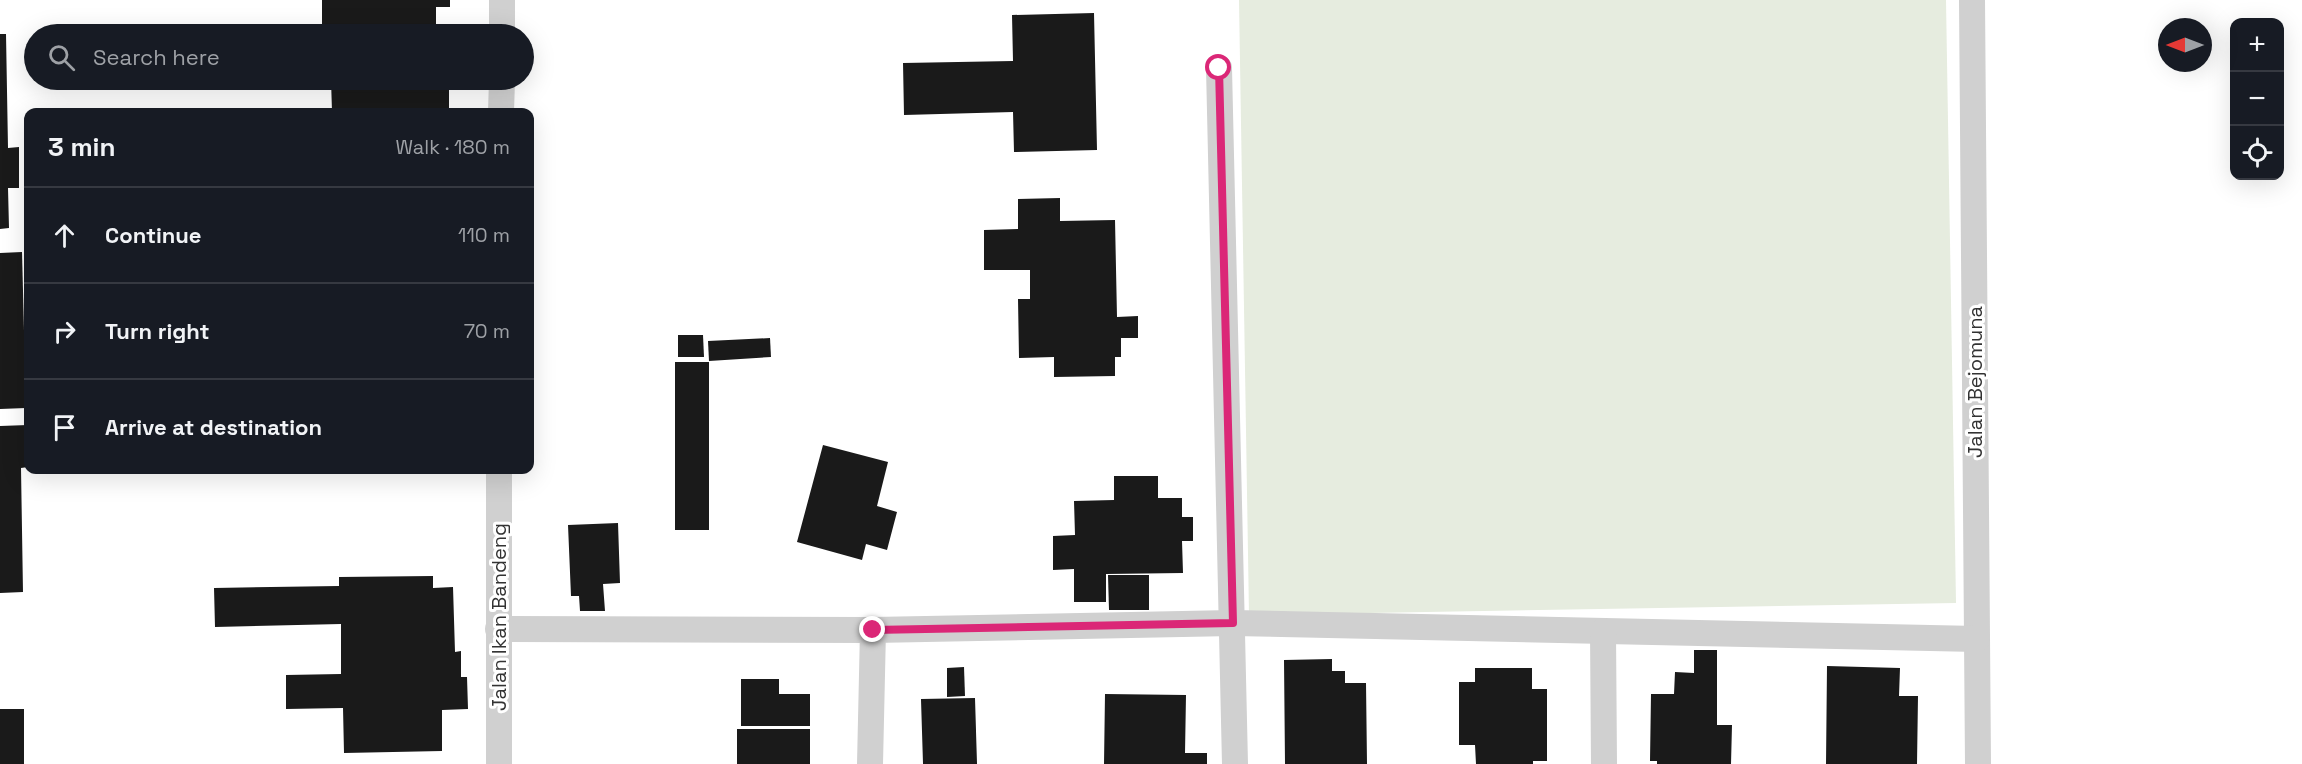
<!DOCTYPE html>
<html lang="en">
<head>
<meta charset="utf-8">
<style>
	:root { --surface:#171b24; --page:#242831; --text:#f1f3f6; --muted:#9ea1a6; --line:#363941 }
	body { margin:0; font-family:"Space Grotesk",sans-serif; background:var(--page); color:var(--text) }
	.controls { position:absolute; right:18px; top:18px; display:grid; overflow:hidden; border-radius:12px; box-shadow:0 6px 24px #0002 }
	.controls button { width:54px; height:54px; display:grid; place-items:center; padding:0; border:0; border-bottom:2px solid var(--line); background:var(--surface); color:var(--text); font:30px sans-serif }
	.compass { position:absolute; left:2158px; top:18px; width:54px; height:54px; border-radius:50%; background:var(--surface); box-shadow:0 6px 24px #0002; rotate:270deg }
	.stop { position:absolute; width:18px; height:18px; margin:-14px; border:4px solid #db2777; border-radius:50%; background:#fff }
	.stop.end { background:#db2777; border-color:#fff; box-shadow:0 2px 6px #0008 }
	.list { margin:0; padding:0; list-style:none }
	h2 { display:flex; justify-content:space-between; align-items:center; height:78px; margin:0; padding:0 24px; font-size:26px }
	h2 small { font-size:20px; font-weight:400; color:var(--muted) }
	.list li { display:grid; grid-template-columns:39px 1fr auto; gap:18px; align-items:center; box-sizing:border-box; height:96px; padding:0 24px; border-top:2px solid var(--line) }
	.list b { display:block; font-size:22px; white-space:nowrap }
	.list em { font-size:20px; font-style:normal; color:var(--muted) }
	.icon { flex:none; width:33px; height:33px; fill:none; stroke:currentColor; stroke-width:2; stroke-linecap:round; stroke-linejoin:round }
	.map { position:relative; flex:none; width:2302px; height:764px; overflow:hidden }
	.search { position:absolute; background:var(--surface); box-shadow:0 6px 24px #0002; left:24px; top:24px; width:510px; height:66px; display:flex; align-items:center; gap:15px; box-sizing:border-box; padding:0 21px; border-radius:33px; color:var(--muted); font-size:22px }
	.panel { position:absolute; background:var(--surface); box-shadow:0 6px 24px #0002; left:24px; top:108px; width:510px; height:366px; border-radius:12px }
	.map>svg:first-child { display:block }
	.green { fill:#e6ecdf }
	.building { fill:#1a1a1a }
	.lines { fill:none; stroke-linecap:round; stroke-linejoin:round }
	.street { stroke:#d0d0d0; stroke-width:26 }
	.route { stroke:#db2777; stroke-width:8 }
	.labels { text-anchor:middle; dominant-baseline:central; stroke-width:6; stroke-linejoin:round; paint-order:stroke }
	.street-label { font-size:20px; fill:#333; stroke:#fff }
</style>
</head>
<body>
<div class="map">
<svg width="2302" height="764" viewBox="0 0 2302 764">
	<rect width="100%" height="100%" fill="#fff"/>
	<polygon class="green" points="1239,0 1946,0 1956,603 1249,615"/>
	<g class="building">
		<polygon points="322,0 450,0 450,7 436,7 436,29 322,28"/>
		<polygon points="1094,13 1097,150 1014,152 1013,112 904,115 903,63 1013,61 1012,15"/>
		<polygon points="0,34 6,34 8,148 19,147 19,188 8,188 9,228 0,229"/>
		<polygon points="331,80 449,80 449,112 332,112"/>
		<polygon points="1060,198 1060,221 1115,220 1117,317 1138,316 1138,338 1121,338 1121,357 1115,357 1115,376 1054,377 1054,357 1019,358 1018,299 1030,299 1030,270 984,270 984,230 1018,229 1018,199"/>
		<polygon points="22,252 26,408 0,409 0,253"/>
		<polygon points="678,335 703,335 704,357 678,357"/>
		<polygon points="770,338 771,357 709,361 708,341"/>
		<rect x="675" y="362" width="34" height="168"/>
		<polygon points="28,425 28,467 21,468 23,592 0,593 0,426"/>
		<polygon points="823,445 888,462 877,506 897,512 887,550 866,544 862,560 797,542"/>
		<polygon points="1114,476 1158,476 1158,498 1182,498 1182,517 1193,517 1193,541 1182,541 1183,573 1106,574 1106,602 1074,602 1074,569 1053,570 1053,536 1075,535 1074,501 1114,500"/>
		<polygon points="618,523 620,583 603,584 605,611 580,611 579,596 571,596 568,525"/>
		<polygon points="1108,575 1149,575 1149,610 1109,610"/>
		<polygon points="433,576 433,588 453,587 455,652 461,651 461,677 467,677 468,709 442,710 442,751 344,753 343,708 286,709 286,675 341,674 341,624 215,627 214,588 339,586 339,577"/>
		<polygon points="1694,650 1717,650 1717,725 1732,725 1731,764 1657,764 1657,761 1650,761 1651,694 1674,694 1675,672 1694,673"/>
		<polygon points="1332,659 1332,671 1345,671 1345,683 1366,683 1367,764 1285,764 1284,660"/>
		<polygon points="1827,666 1900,668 1899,696 1918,696 1917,764 1826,764"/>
		<polygon points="964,667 965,696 947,697 947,668"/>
		<polygon points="1475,668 1532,668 1532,689 1547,689 1547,761 1533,761 1533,764 1476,764 1475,745 1459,745 1459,682 1475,682"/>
		<polygon points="741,679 779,679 779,694 810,694 810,726 741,726"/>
		<polygon points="1105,694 1186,695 1185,753 1207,753 1207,764 1104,764"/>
		<polygon points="975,698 977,764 923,764 921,699"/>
		<rect x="0" y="709" width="24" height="55"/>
		<rect x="737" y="729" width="73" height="35"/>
	</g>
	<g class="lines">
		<g class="street">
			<polyline points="1972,0 1978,764"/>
			<polyline points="502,34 502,0"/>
			<polyline points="1219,68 1235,764"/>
			<polyline points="501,112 502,80"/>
			<polyline points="499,470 499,764"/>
			<polyline points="498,629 873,630 1233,623 1977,639"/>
			<polyline points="1603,631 1604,764"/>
			<polyline points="870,764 873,630"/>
		</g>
	</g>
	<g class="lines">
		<polyline class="route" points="873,630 1233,623 1219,68"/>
	</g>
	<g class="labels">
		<g class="street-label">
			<text transform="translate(1975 382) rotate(-90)">Jalan Bejomuna</text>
			<text transform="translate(499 617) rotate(-90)">Jalan Ikan Bandeng</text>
		</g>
	</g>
</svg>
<div class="controls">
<button>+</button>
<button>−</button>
<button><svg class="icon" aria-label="locate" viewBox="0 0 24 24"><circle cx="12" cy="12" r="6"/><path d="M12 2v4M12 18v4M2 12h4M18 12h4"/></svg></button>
</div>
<svg class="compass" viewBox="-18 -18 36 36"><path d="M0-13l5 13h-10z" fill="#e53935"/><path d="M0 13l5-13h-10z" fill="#9ea1a6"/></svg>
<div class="stop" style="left:1219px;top:68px"></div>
<div class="stop end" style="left:873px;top:630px"></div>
<div class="search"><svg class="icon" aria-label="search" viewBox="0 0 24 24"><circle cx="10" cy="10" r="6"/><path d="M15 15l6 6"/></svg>Search here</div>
<section class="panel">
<h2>3 min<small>Walk · 180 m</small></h2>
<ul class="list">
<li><svg class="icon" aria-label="ahead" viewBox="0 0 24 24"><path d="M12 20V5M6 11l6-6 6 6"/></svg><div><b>Continue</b></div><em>110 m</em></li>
<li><svg class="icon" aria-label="right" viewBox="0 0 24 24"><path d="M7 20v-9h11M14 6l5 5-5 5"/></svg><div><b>Turn right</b></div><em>70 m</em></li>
<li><svg class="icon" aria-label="arrive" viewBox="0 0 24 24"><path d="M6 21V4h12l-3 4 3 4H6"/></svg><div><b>Arrive at destination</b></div></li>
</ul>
</section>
</div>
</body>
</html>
